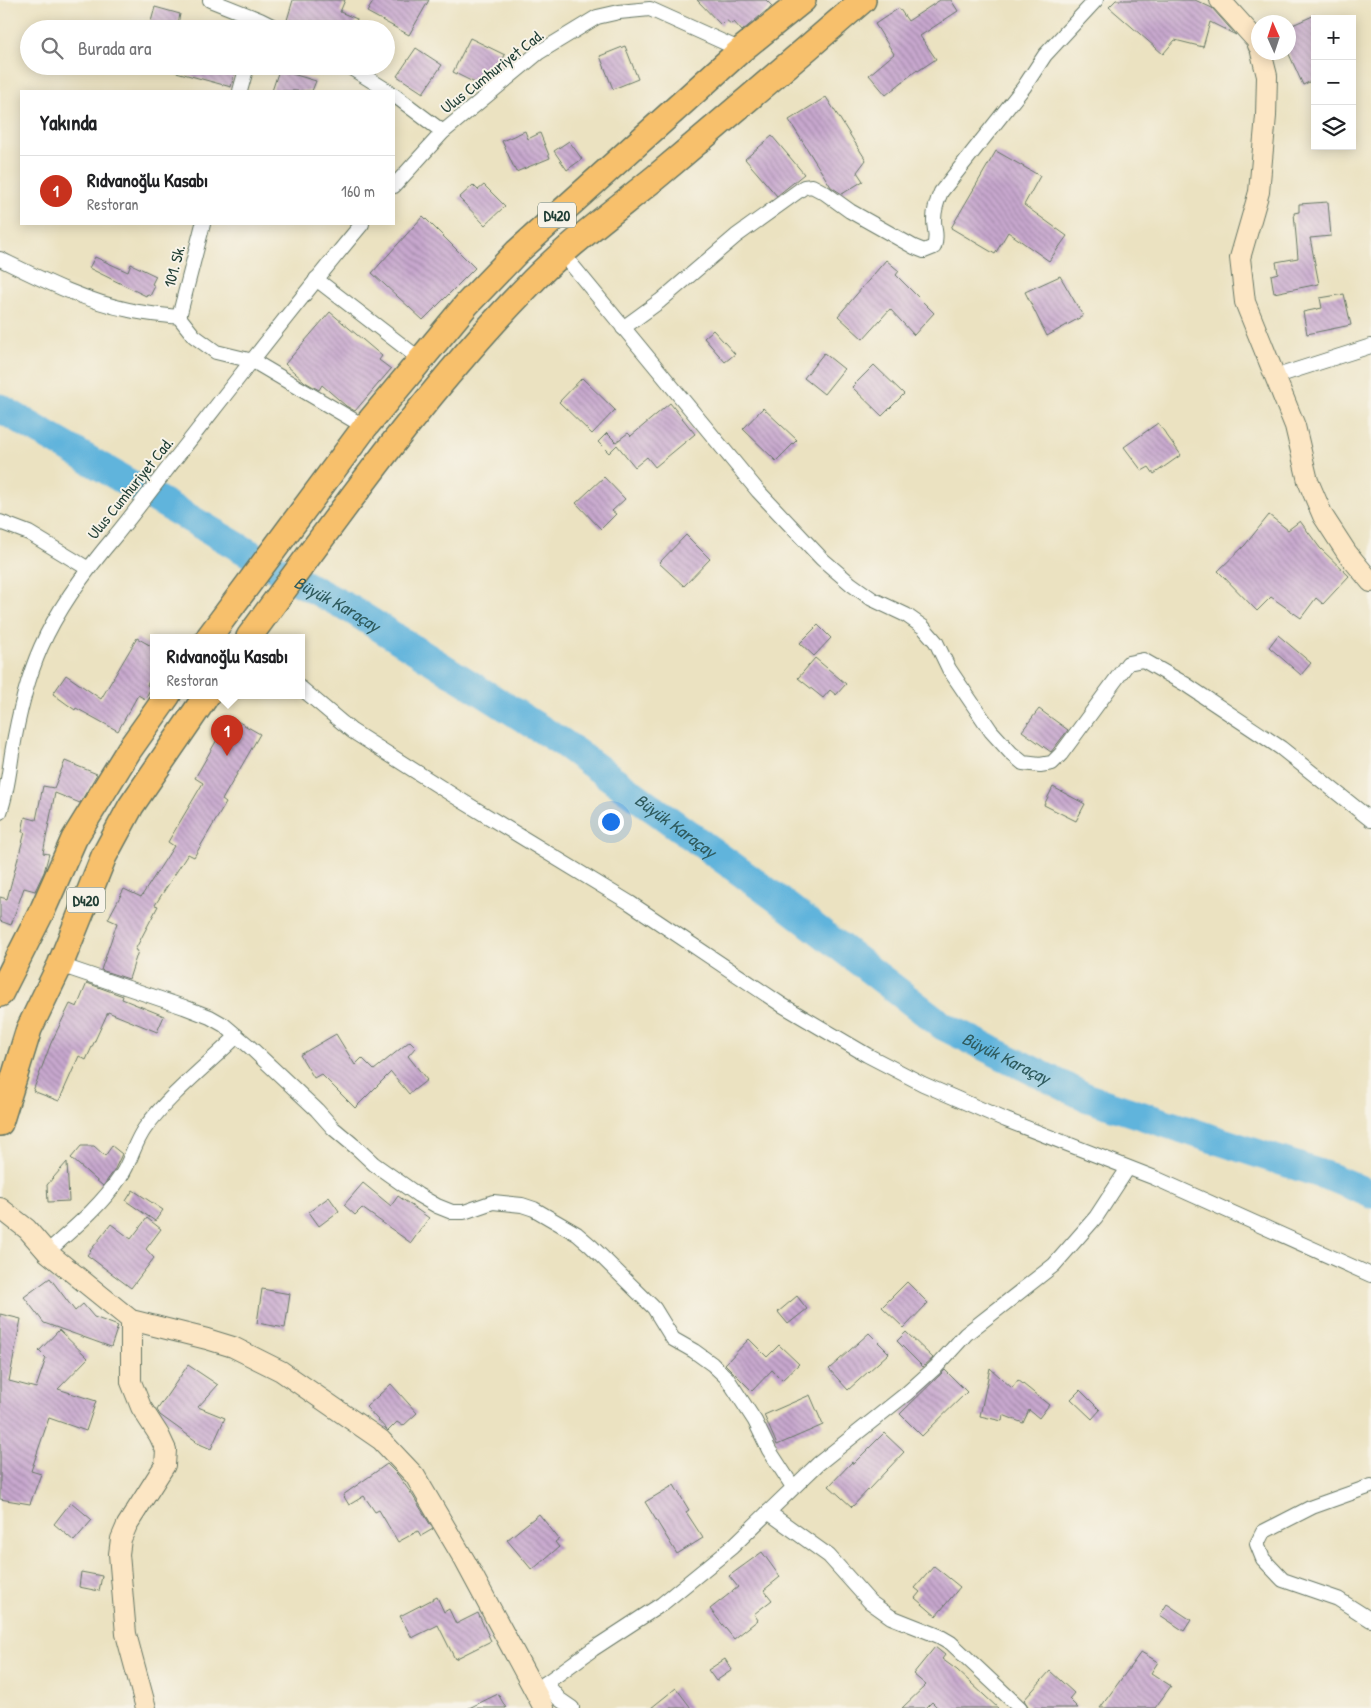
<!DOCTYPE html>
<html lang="tr">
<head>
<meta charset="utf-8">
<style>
	:root { --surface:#fff; --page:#f6f6f6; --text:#202124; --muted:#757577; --line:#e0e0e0; --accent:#c8321e }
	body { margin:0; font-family:"Patrick Hand",sans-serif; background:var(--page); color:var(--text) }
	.controls { position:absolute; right:15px; top:15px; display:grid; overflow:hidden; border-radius:0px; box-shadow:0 2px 12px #0003 }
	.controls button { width:45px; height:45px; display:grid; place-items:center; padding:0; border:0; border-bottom:1px solid var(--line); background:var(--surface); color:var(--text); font:25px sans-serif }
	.compass { position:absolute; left:1251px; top:15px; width:45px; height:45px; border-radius:50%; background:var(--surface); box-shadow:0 2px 12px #0003; rotate:357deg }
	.you { position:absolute; left:610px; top:821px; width:18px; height:18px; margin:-12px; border:4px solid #fff; border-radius:50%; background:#1a73e8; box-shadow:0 0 0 8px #1a73e833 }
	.badge { display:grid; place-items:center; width:32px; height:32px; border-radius:50%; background:var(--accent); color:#fff; font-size:16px; font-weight:700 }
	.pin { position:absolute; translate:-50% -41px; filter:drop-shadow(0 1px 2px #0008) }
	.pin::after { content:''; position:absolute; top:26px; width:18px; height:15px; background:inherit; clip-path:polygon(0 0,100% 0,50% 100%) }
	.popup { position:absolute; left:150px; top:634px; width:155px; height:65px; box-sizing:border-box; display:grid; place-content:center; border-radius:0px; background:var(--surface); filter:drop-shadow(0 1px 4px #0005); font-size:16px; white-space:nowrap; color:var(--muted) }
	.popup b { font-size:19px; color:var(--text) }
	.popup::after { content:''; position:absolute; left:50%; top:100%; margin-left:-10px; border:10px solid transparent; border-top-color:var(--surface) }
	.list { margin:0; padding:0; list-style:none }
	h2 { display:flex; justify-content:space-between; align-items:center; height:65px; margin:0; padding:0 20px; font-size:21px }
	h2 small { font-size:16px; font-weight:400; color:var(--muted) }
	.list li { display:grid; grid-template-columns:32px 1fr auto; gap:15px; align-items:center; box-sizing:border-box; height:70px; padding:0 20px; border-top:1px solid var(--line) }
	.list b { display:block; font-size:19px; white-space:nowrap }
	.list p { margin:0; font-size:16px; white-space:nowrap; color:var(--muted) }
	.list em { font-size:16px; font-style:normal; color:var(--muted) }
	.icon { flex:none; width:28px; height:28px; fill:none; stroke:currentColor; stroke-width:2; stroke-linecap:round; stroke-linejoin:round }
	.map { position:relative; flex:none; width:1371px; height:1708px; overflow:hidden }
	.search { position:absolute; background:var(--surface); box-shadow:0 2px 12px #0003; left:20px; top:20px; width:375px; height:55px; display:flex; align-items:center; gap:12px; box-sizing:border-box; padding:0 18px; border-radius:28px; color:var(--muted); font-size:19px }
	.panel { position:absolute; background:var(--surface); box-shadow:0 2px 12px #0003; left:20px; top:90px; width:375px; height:135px; border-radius:0px }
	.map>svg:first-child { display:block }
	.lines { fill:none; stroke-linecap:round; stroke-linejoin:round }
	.river { stroke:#60b4dc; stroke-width:29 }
	.building { fill:url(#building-back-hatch) }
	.street-casing { stroke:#667765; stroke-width:16 }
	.secondary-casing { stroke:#667765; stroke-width:22 }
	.highway-casing { stroke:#667765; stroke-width:28 }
	.street { stroke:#fff; stroke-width:14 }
	.secondary { stroke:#fce6c4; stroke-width:20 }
	.highway { stroke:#f7c06c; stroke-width:25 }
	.labels { text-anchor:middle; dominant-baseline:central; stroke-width:4; stroke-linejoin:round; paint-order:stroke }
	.shield { fill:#f7f3e8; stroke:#60746a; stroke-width:1 }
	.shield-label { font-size:15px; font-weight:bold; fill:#1f3d34 }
	.street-label { font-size:16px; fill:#1f3d34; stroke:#f7f3e8 }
	.water-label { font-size:18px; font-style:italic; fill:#2f5b5e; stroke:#f7f3e8 }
</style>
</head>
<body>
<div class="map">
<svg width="1371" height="1708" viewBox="0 0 1371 1708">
	<defs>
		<pattern id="building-back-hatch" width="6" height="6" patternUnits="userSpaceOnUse" patternTransform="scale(1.25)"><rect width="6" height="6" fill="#c7a7ce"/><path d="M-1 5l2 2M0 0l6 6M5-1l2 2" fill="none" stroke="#a189a8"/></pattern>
	</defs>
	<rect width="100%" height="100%" fill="#f7f3e8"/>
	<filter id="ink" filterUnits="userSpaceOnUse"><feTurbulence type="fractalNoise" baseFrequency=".02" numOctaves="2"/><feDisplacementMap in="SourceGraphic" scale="10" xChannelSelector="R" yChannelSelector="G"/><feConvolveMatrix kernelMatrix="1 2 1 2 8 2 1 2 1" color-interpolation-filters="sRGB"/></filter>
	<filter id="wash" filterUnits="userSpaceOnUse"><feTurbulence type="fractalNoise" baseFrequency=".0096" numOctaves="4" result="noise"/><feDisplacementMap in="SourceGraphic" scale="20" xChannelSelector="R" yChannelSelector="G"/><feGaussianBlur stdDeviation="1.12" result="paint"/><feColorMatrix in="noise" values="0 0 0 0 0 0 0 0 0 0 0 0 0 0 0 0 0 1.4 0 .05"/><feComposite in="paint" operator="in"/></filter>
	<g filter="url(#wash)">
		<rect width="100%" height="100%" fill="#ebe2c1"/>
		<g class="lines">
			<path class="river" id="s1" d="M0,408L292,578L352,610L563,743L775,897L943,1026L1088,1098L1333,1178L1371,1194"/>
		</g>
		<g id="blocks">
			<g class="building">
				<polygon points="293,0 345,0 340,12 357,19 353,29 314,29 287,20"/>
				<polygon points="374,0 429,0 409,35 367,12"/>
				<polygon points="697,0 766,0 772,6 742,31 734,22 731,24 726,20 721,25"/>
				<polygon points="940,0 951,0 958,11 920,36 936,59 918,71 917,70 886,95 869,75 894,54 875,24 899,8 908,21"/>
				<polygon points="1116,0 1195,0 1212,8 1236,35 1210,22 1203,47 1175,40 1163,54 1109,7"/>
				<polygon points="155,7 180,14 177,29 149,29"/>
				<polygon points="1315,15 1315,79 1303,85 1288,52 1288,48 1290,49 1288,47 1288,27"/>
				<polygon points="470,38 505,55 493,79 483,87 453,72"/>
				<polygon points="625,46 638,79 613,89 600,56"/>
				<polygon points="416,48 442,65 423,93 397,76"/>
				<polygon points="169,66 236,66 231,87 169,70"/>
				<polygon points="279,70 316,81 312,91 272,91"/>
				<polygon points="826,97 866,160 857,172 863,181 842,194 831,187 789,120"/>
				<polygon points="525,131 528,139 540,133 550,158 516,172 502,141"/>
				<polygon points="772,136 804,174 777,196 745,159"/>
				<polygon points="569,141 582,159 567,170 554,151"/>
				<polygon points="996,151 1040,176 1024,205 1067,236 1049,261 1008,232 995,254 951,228"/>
				<polygon points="473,185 478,190 484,185 505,206 485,225 459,198"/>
				<polygon points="1328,202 1331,236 1310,238 1319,284 1274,293 1271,275 1278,273 1276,262 1298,258 1294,213 1299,212 1299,204"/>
				<polygon points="423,216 475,268 423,320 372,273"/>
				<polygon points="95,257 128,272 131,264 156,276 152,284 155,286 150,296 147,294 146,296 89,268"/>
				<polygon points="886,260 899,271 896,275 934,313 914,335 890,309 863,339 838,316"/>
				<polygon points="1060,276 1083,316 1047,336 1025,292"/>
				<polygon points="1344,294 1351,325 1307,334 1303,312 1322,308 1320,298"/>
				<polygon points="330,312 382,356 379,360 391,369 355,411 346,406 322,385 319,390 305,382 285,364"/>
				<polygon points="713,330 735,354 725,362 704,338"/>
				<polygon points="824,353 844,369 824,394 804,378"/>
				<polygon points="874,365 904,394 882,416 852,387"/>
				<polygon points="582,378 615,410 592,434 559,402"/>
				<polygon points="670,403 695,434 655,467 647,457 635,467 617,445 609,453 598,442 607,433 616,442 628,433 631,436"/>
				<polygon points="763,408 797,440 776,461 743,429"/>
				<polygon points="1158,423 1181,455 1154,474 1149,467 1142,471 1124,447"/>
				<polygon points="604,477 625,499 612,511 616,514 601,529 576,503"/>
				<polygon points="1269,515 1288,530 1300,521 1320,548 1349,576 1323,604 1316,598 1301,618 1271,597 1257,611 1218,571 1245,545"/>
				<polygon points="686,535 710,559 684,586 659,563"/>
				<polygon points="818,625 831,638 814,656 800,643"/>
				<polygon points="1278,635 1311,663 1301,675 1269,647"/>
				<polygon points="137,638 153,647 153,674 147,685 151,688 145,699 138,695 118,731 76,708 75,710 53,694 66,675 101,699"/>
				<polygon points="815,658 846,684 836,695 830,690 823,698 798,678"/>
				<polygon points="1039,709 1068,730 1051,752 1022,731"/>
				<polygon points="230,717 260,734 222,800 226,803 194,857 188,854 155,905 158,906 135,950 138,951 129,979 101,970 117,923 108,919 124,889 141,897 174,846 168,842 203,783 195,778"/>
				<polygon points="65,761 97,774 80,803 55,793 43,853 49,854 44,872 35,891 24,888 11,925 0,921 0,897 7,899 25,832 22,832 25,817 36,820 43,786 54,788"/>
				<polygon points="1053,787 1085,804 1076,821 1044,805"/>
				<polygon points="87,983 123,996 122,999 164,1016 157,1032 108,1012 86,1060 79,1056 59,1101 33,1091 51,1043 70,1004 77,1007"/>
				<polygon points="336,1034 355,1065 362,1058 374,1070 410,1041 416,1047 408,1056 427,1080 409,1094 391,1072 355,1108 321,1074 314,1078 300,1055"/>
				<polygon points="81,1146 94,1146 105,1156 112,1146 122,1154 114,1171 103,1186 71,1158"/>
				<polygon points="67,1162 69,1201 48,1202 47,1185"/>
				<polygon points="363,1183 391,1206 398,1196 429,1218 411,1243 362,1208 355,1215 344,1205"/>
				<polygon points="133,1190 163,1210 155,1221 126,1201"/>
				<polygon points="329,1197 339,1211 319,1226 309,1212"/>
				<polygon points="147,1218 161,1229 146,1249 154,1258 131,1288 87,1255 111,1224 131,1239"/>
				<polygon points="50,1278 75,1311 83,1304 94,1317 118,1326 111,1347 44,1323 24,1297"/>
				<polygon points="907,1282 928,1303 904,1328 882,1307"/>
				<polygon points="262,1289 290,1294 285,1328 257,1323"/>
				<polygon points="797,1296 807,1309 788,1324 778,1312"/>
				<polygon points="0,1314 21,1319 9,1381 36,1388 46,1358 39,1351 59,1330 88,1358 58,1389 96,1401 86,1431 49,1418 31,1471 41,1474 30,1504 0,1499"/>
				<polygon points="906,1332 933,1358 923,1367 897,1341"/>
				<polygon points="869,1333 889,1353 848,1390 829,1369"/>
				<polygon points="749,1339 767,1357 779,1345 799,1364 782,1380 772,1370 752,1391 725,1364"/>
				<polygon points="188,1365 218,1385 198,1407 225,1418 211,1449 195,1442 196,1441 160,1415 157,1410"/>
				<polygon points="990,1368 1012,1388 1018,1380 1049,1405 1039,1418 1029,1410 1023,1423 1003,1415 1002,1421 980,1416"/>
				<polygon points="945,1370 967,1392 922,1436 900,1414"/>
				<polygon points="391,1384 417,1413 403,1426 397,1422 388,1431 366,1407"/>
				<polygon points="1080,1390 1100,1410 1092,1419 1071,1399"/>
				<polygon points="810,1395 823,1425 777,1445 764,1415"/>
				<polygon points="884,1433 904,1452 852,1507 829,1486 852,1462 853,1464"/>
				<polygon points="387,1464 398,1475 413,1496 433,1529 421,1536 418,1531 398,1542 379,1510 375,1512 364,1496 349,1505 343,1495"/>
				<polygon points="674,1485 689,1510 686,1512 703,1538 677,1554 645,1502"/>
				<polygon points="71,1502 92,1520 74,1541 54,1524"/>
				<polygon points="539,1514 559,1539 555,1542 559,1547 532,1570 507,1540"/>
				<polygon points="762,1552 780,1577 764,1590 772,1600 754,1614 758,1620 734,1639 710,1609 738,1587 729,1576"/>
				<polygon points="934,1566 960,1587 936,1616 915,1598 920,1592 915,1588"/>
				<polygon points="81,1572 102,1576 99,1591 79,1587"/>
				<polygon points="437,1597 444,1612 449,1609 456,1624 478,1613 491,1641 455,1659 438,1625 412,1638 400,1616"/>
				<polygon points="1167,1604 1191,1620 1184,1631 1160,1615"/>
				<polygon points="935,1647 945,1655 942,1659 957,1670 998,1708 938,1708 932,1702 926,1708 902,1708 926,1685 913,1674"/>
				<polygon points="1141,1652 1158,1662 1151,1673 1171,1686 1155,1708 1100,1708"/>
				<polygon points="725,1659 732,1670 716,1681 708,1670"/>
				<polygon points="1050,1671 1074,1693 1069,1699 1078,1708 1029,1708 1024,1700"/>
				<polygon points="676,1688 691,1708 651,1708"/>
				<polygon points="498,1694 506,1708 469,1708"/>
			</g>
		</g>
	</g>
	<g filter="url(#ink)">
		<use href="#blocks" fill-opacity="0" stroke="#667765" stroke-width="1"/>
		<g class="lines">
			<defs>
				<g id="street">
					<polyline points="210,0 260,20 278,29"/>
					<polyline points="348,66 388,91"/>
					<polyline points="240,91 247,66"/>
					<polyline points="394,95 443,132"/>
					<polyline points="394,186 443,132 538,53 597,17 619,12 650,9 741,50"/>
					<polyline points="562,253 758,491 822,559 851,584 872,599 906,615 923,627 936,642 949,669 991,731 1011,753 1023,763 1040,765 1052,763 1061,754 1128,663 1143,660 1185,684 1281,748 1371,820"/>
					<path d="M0,259C41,279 84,301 129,310C145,314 162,315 179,317L194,336L216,352L253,361L365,427"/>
					<polyline points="316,279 421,360"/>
					<polyline points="179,317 203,224"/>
					<path d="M623,328L660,301L736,236L804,187L812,186L825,193L850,211L914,247L924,251L934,247C938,234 934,232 934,220C934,210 937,201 941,192L1024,87L1045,55L1096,0"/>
					<polyline points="1274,377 1371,346"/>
					<polyline points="0,522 29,533 87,568"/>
					<polyline points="301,688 352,731 459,799 630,903 782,1005 867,1055 923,1084 1006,1120 1155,1178 1371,1275"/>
					<path d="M0,812C7,793 9,773 12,753C18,717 26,681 41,647C59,606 87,569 116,535C133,514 149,493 165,472C230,389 294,305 362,224"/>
					<polyline points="60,965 184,1007 210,1017 224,1025 250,1047 317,1110 333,1128 358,1149 374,1164 418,1195 437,1206 452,1212 464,1212 493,1202 522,1205 534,1209 577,1234 591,1246 654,1308 673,1339 694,1351 712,1364 727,1378 755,1421 769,1450 793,1487"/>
					<path d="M47,1252C74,1228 101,1206 121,1176C131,1161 134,1143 145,1128C170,1094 206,1066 237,1036"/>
					<polyline points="1371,1486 1312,1507 1263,1532 1257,1544 1263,1559 1283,1580 1338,1599 1371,1620"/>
					<polyline points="768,1512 829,1556 870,1602 891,1617 939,1636 951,1643 1020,1708"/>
					<polyline points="546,1683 559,1699 572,1708"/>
					<polyline points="533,1689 546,1683 593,1649 662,1604 732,1547 818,1464 906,1394 936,1367 966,1334 1054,1265 1096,1217 1128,1168"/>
				</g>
				<g id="secondary">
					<polyline points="1220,0 1257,41 1258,45"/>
					<polyline points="1261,52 1267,76 1266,116 1259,192 1240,258 1245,302 1295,426 1308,481 1323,516 1347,553 1371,582"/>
					<polyline points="0,1208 27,1229 47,1252 131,1320 207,1339 233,1347 281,1371 381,1440 415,1476 465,1561 544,1708"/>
					<polyline points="131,1320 131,1382 141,1407 159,1435 166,1450 165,1465 127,1525 121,1539 119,1554 126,1634 146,1708"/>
				</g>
				<g id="highway">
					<polyline points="209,637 365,427 467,304 517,252 741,50 803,0"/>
					<path d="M249,637C337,518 423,394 527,287C566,246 612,213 656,177C725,119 795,59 863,0"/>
					<polyline points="0,994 43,909 74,839 129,750 168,695"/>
					<polyline points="0,1123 29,1029 60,965 104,856 131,806 207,695"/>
				</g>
			</defs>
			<use href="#street" class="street-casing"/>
			<use href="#secondary" class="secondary-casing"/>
			<use href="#highway" class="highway-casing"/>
			<use href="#street" class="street"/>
			<use href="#secondary" class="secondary"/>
			<use href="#highway" class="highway"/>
		</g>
	</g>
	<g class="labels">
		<g class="shield">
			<rect x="538" y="202.5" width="38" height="25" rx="4"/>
			<rect x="67" y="887.5" width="38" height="25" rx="4"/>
		</g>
		<g class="shield-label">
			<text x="557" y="215">D420</text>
			<text x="86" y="900">D420</text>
		</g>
		<g class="street-label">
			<text transform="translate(492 71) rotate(-38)">Ulus Cumhuriyet Cad.</text>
			<text transform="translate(174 266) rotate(-75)">101. Sk.</text>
			<text transform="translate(130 488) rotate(-51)">Ulus Cumhuriyet Cad.</text>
		</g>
		<g class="water-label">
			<text stroke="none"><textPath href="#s1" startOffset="390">Büyük Karaçay</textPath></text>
			<text stroke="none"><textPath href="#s1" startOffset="795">Büyük Karaçay</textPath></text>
			<text stroke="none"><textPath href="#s1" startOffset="1200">Büyük Karaçay</textPath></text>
		</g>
	</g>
</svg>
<div class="controls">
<button>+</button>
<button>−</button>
<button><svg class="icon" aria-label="layers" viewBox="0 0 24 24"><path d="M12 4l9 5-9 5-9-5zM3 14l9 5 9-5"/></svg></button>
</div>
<svg class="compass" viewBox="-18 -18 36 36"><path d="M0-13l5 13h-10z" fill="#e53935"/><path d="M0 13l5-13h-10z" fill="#757577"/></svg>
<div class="you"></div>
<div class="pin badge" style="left:227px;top:756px">1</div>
<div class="popup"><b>Rıdvanoğlu Kasabı</b>Restoran</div>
<div class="search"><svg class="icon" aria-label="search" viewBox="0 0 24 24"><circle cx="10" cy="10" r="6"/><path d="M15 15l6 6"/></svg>Burada ara</div>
<section class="panel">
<h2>Yakında<small></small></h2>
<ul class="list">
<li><span class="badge">1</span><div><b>Rıdvanoğlu Kasabı</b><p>Restoran</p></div><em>160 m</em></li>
</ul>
</section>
</div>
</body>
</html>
